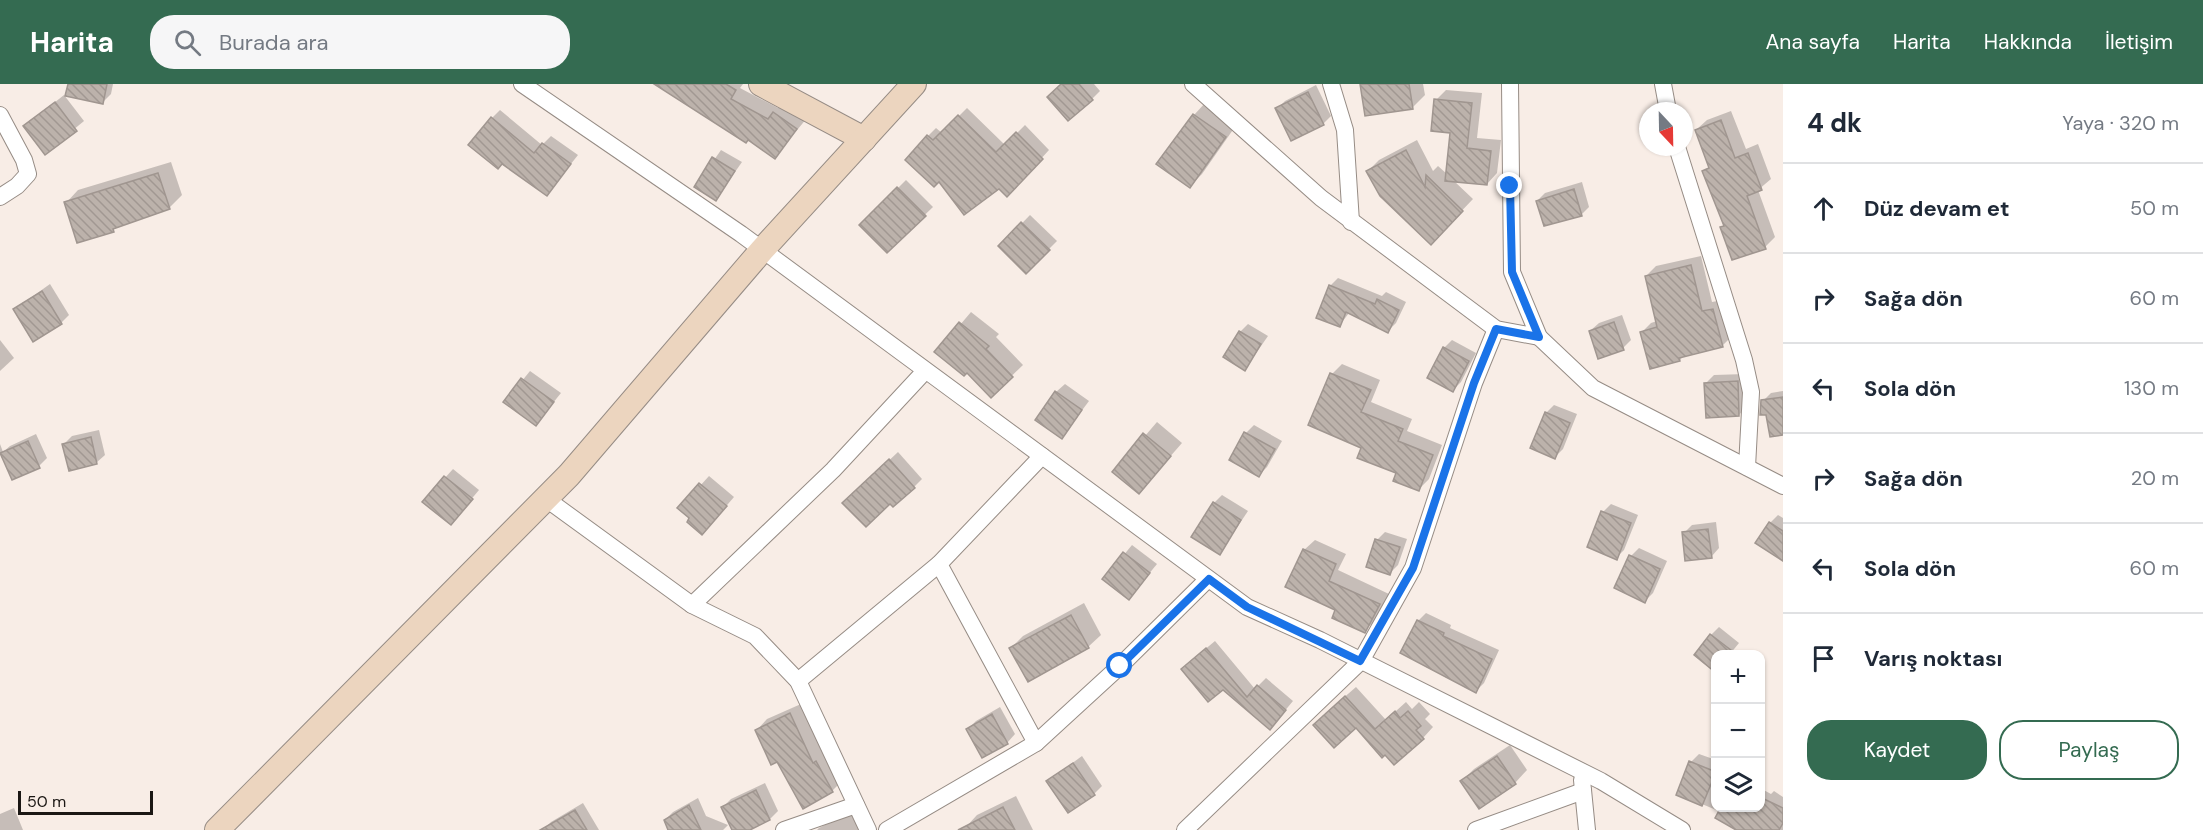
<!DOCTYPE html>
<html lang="tr">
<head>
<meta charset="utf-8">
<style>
	:root { --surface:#fff; --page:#f6f6f7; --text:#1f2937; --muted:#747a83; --line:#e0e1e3; --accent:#346b51 }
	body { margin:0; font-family:"DM Sans",sans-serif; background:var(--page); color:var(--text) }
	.controls { position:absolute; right:18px; bottom:18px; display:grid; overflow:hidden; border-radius:12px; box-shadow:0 2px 4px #0004 }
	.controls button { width:54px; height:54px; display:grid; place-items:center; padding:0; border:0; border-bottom:2px solid var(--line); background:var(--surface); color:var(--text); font:30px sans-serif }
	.compass { position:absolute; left:1639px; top:18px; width:54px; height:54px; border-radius:50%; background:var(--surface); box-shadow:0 2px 4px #0004; rotate:158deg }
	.scale { position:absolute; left:18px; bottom:15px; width:135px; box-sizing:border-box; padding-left:6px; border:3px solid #1b1714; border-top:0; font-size:16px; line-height:21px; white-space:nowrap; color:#1b1714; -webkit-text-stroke:4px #f8ede6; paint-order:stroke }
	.stop { position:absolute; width:18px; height:18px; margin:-14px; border:4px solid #1a73e8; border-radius:50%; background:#fff }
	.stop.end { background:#1a73e8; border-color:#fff; box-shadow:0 2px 6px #0008 }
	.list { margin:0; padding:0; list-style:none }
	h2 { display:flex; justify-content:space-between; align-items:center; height:78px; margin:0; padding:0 24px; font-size:26px }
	h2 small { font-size:20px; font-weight:400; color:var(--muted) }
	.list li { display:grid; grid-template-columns:39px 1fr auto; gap:18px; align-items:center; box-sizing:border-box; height:90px; padding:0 24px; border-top:2px solid var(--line) }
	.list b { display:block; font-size:22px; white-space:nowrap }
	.list em { font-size:20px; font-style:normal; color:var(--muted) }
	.actions { display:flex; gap:12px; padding:18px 24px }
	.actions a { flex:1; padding:14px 0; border:2px solid var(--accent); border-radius:24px; text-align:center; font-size:21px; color:var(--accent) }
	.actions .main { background:var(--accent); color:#fff }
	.icon { flex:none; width:33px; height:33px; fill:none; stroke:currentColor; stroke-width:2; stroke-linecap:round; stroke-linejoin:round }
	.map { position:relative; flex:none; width:1783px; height:746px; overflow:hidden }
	header { display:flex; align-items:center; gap:36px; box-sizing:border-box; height:84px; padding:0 30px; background:var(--accent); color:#fff }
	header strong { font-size:28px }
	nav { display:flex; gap:33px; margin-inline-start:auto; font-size:21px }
	.search { width:420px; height:54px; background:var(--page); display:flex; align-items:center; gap:15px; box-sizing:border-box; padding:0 21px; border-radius:24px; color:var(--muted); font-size:22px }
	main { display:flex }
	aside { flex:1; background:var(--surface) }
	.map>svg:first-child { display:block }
	.shadow { fill:#0003 }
	.building { fill:url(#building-back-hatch); stroke:#a09690; stroke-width:1.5 }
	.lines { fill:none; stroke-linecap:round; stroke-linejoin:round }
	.street-casing { stroke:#968c85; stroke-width:18 }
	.secondary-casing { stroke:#968c85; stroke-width:26 }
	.street { stroke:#fff; stroke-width:16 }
	.secondary { stroke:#ecd5bf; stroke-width:24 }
	.route { stroke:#1a73e8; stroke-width:8 }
</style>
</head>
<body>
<header>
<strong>Harita</strong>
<div class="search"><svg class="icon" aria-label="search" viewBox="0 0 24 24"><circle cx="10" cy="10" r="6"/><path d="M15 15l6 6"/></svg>Burada ara</div>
<nav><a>Ana sayfa</a><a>Harita</a><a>Hakkında</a><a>İletişim</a></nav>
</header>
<main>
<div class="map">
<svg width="1783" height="746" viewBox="0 0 1783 746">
	<defs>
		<pattern id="building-back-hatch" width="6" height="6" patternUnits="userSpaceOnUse" patternTransform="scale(1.5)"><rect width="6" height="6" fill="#bcb2ab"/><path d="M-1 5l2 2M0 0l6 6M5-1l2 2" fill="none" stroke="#a19892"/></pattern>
	</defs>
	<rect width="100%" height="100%" fill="#f8ede6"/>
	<g class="shadow">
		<polygon points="69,0 113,0 111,10 102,19"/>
		<polygon points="660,0 743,0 740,4 778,24 785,18 807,34 775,73"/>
		<polygon points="1062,0 1094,0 1100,7 1092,15"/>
		<polygon points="1361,0 1423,0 1425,11 1413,23"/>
		<polygon points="1316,1 1331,32 1323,40 1277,25 1285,17"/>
		<polygon points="1446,6 1482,9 1477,54 1501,56 1497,89 1487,100 1454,97 1473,115 1431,159 1368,87 1379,76 1417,56 1433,87 1438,82 1447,90 1451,47 1436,16"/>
		<polygon points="64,11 84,37 45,69 25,42"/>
		<polygon points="1206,18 1237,40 1202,90 1190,102 1194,31"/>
		<polygon points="967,24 1005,61 1025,41 1049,66 1008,111 999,103 964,129 928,52 936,44 942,49"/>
		<polygon points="500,26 542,61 551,52 578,71 547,110 492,34"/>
		<polygon points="1731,27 1746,65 1758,60 1771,95 1758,106 1775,153 1765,163 1722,143 1725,140 1704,87 1710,82 1696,46 1707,36"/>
		<polygon points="721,66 742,78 716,115 696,102"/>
		<polygon points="171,78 182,111 170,123 118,141 113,146 66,119 78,106"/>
		<polygon points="906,96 933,123 887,167 861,141"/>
		<polygon points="1582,98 1589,123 1581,131 1537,117 1545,109"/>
		<polygon points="1030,131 1057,157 1026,188 1000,162"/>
		<polygon points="1701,172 1712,218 1723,216 1732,252 1722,262 1684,271 1680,276 1641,249 1651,239 1657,237 1646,192 1656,182"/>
		<polygon points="1338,194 1382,212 1386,208 1406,218 1396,239 1388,247 1349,229 1339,242 1330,202"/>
		<polygon points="50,200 69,231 61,239 15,225"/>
		<polygon points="971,228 999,250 996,253 1023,281 991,312 967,287 937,268"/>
		<polygon points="1622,231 1631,256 1623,264 1590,247 1599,239"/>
		<polygon points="1248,240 1268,252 1245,285 1240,248"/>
		<polygon points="0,256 14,274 0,287"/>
		<polygon points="1452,256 1476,269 1461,298 1453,306 1444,264"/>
		<polygon points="1342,280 1380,296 1371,318 1412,335 1407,347 1442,361 1429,395 1419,405 1363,363 1332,290"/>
		<polygon points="530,287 561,309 536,340 505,318"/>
		<polygon points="1745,290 1747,322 1739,331 1706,299 1714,291"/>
		<polygon points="1065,300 1089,317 1062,353 1056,308"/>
		<polygon points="1783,307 1783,349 1768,329 1763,317 1771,309"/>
		<polygon points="1554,321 1577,330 1563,365 1555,373 1546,329"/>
		<polygon points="1157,338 1182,359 1139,408 1114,388"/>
		<polygon points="1254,341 1282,357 1267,383 1259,391 1246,349"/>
		<polygon points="99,346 105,371 96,379 64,360 72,352"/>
		<polygon points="36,350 47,374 39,382 12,394 0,369 0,360 3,368 10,362"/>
		<polygon points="898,368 922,395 914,403 890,418 844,419"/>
		<polygon points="453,385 479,406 458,431 424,417"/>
		<polygon points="709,392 734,413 710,441 691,434 680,424"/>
		<polygon points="1222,411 1248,427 1220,469 1214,419"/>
		<polygon points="1611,420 1638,431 1624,466 1616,474 1603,428"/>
		<polygon points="1778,431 1783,434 1783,467 1770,439"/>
		<polygon points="1716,438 1719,464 1711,473 1684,449 1692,441"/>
		<polygon points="1385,448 1407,455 1398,481 1390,489 1377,456"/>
		<polygon points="1315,456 1346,470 1338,486 1389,510 1375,537 1364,547 1337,525 1304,466"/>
		<polygon points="1132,461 1157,480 1129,514 1104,495"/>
		<polygon points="1639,464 1667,477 1653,509 1645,517 1631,472"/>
		<polygon points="1084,519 1101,551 1088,563 1011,564 1023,552"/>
		<polygon points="1426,529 1451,541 1450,544 1499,566 1484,599 1476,607 1418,537"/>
		<polygon points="1719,543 1739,559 1730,570 1716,570 1711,551"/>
		<polygon points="1215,557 1255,605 1266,594 1293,617 1278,635 1191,577"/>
		<polygon points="1356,603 1386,636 1406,618 1412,625 1419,618 1430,630 1425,635 1433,643 1423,654 1356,642 1325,630"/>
		<polygon points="801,620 843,696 832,707 778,676 757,646 767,635"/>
		<polygon points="1000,623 1015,650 1007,659 968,645 976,637"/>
		<polygon points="1510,661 1527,686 1515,699 1462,697 1474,685"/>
		<polygon points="1699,670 1716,676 1716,724 1760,724 1760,704 1771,710 1774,707 1783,713 1783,746 1740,746 1717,734 1721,728 1678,710 1691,678"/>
		<polygon points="1082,672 1102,702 1094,710 1048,697"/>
		<polygon points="765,699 778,727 770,735 746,746 734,746 723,723 731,715"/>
		<polygon points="1016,712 1033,746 966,746 965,744 977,731"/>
		<polygon points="698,714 706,732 728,741 723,746 670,746 665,736 673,728"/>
		<polygon points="583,719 599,746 543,746 551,738"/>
		<polygon points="14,724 23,746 0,746 0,730"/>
		<polygon points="850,728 859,746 817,746 819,744"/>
	</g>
	<g class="building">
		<polygon points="68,0 107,0 103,20 65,12"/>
		<polygon points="654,0 726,0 736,6 731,15 768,35 773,28 797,45 775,75 748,56 746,59"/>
		<polygon points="1061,0 1079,0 1093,16 1068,37 1047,13"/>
		<polygon points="1360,0 1409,0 1413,25 1365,32"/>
		<polygon points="1308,8 1324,41 1291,57 1275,24"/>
		<polygon points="1434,15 1472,19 1467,64 1491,67 1487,101 1445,97 1450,49 1431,47"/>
		<polygon points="55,18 77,47 45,71 23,42"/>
		<polygon points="1193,30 1226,53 1190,104 1156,80"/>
		<polygon points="958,31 996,68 1016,48 1043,75 1007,113 999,105 964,131 939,98 934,103 905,76 927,51 933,56"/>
		<polygon points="491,33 534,69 542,59 571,80 547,112 502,80 498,85 468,61"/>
		<polygon points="1721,36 1735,74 1748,69 1762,106 1747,112 1766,165 1732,176 1720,143 1724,142 1702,87 1709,84 1695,46"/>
		<polygon points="1406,66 1425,103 1426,91 1463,127 1431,161 1380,112 1366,87"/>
		<polygon points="712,73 735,87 716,117 694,103"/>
		<polygon points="158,89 170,125 113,145 114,148 77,159 64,118"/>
		<polygon points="897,103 926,132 887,169 859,141"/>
		<polygon points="1574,105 1582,132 1544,142 1536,117"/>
		<polygon points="1021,138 1050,166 1026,190 998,162"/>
		<polygon points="1691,181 1702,227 1713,225 1723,263 1679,274 1680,277 1650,285 1640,248 1657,243 1645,192"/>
		<polygon points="1329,201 1375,220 1377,215 1399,226 1388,249 1346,228 1340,243 1316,234"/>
		<polygon points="42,207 62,240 33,258 13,225"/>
		<polygon points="959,238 989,262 986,265 1013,293 991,314 967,289 964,292 934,268"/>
		<polygon points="1614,238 1624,266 1598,275 1589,247"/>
		<polygon points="1239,247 1261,260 1245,287 1223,273"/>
		<polygon points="1443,263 1469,277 1453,308 1427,294"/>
		<polygon points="1330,289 1371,306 1361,328 1403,345 1398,357 1433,371 1419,407 1393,397 1396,389 1357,374 1361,364 1308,341"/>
		<polygon points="521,294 554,318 536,342 503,318"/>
		<polygon points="1738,297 1739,332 1706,334 1704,299"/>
		<polygon points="1055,307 1082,326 1062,355 1035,336"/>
		<polygon points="1783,313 1783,351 1770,353 1766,331 1760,331 1761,316"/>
		<polygon points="1545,328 1570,339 1555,375 1530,364"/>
		<polygon points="1244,348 1275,365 1259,393 1229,376"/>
		<polygon points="1143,349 1171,372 1139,410 1112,388"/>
		<polygon points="91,353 97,380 69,387 62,360"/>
		<polygon points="28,357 40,384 12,396 0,369"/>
		<polygon points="889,375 915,404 893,423 890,420 866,443 842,419"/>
		<polygon points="444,392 473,415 451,441 422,418"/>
		<polygon points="699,399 727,422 702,451 687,438 689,434 677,424"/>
		<polygon points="1213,418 1241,436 1220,471 1191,453"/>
		<polygon points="1601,427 1631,439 1617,476 1587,463"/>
		<polygon points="1769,438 1783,447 1783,477 1755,459"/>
		<polygon points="1708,445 1712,474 1685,477 1682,448"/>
		<polygon points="1375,455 1400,463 1390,491 1366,483"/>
		<polygon points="1303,465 1336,480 1329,497 1380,520 1365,549 1332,534 1335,526 1285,503"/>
		<polygon points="1123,468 1150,489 1129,516 1102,495"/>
		<polygon points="1629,471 1660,485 1645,519 1614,504"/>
		<polygon points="1071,531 1089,564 1028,598 1009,564"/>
		<polygon points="1417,536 1444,549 1443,552 1492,575 1476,609 1400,569"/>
		<polygon points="1710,550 1736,570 1716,570 1716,589 1694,571"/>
		<polygon points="1206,564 1247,613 1257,601 1286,626 1270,646 1223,606 1208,618 1181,585"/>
		<polygon points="1345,612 1375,645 1395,627 1400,634 1408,627 1421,642 1416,646 1424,655 1394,681 1385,671 1382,674 1356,644 1334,664 1313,641"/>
		<polygon points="790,629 813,679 816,677 833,708 803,725 777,678 771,681 755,646"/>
		<polygon points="992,630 1008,660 982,674 966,645"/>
		<polygon points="1497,672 1516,700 1479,725 1460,697"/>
		<polygon points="1689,677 1716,688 1702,722 1676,711"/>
		<polygon points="1073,679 1095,711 1068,729 1046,697"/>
		<polygon points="756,706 770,736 750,746 732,746 721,723"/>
		<polygon points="1764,715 1783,724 1783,739 1779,746 1736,746 1715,734 1721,723 1761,723"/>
		<polygon points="689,721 701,746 668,746 664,736"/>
		<polygon points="1003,723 1015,746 958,746"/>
		<polygon points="575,726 587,746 540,746"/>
	</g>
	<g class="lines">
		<defs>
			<g id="street">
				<polyline points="522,0 741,150 1247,523 1320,556 1601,697 1682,746"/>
				<polyline points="1193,0 1321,114 1496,245 1539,253"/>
				<polyline points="1331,0 1345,46 1351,138"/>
				<polyline points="1510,0 1512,188 1539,253 1593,304 1783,402"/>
				<polyline points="1663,0 1668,27"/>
				<polyline points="0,31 24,76 28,90 17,102 0,113"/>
				<polyline points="1677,63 1744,276 1751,308 1747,383"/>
				<polyline points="545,414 692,521 755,552 798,597 868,746"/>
				<polyline points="939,480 1036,659"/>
				<polyline points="692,521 833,386 925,287"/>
				<polyline points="798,597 939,480 1042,372"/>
				<polyline points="1582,696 1587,746"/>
				<polyline points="784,746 856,721"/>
				<polyline points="887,746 1036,659 1120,582 1208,495"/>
				<polyline points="1185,746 1361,577 1413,484 1474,299 1496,245"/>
				<polyline points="1476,746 1583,707"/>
			</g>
			<g id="secondary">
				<polyline points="761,0 864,55"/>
				<polyline points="217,746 569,391 762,166 914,0"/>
			</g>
		</defs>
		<use href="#street" class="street-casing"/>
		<use href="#secondary" class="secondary-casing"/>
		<use href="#street" class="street"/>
		<use href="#secondary" class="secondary"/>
	</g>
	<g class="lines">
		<polyline class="route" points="1120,582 1209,495 1247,523 1360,577 1413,484 1474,299 1496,245 1539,253 1512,188 1510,102"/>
	</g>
</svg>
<div class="controls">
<button>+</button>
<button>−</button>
<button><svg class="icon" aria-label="layers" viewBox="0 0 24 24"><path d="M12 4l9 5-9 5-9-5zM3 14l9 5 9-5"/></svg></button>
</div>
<svg class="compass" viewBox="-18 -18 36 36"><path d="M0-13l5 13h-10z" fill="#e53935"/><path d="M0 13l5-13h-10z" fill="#747a83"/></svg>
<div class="scale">50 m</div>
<div class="stop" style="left:1120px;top:582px"></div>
<div class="stop end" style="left:1510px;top:102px"></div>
</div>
<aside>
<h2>4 dk<small>Yaya · 320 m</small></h2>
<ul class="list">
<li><svg class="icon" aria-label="ahead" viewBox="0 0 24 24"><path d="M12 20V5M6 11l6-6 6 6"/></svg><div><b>Düz devam et</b></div><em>50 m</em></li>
<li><svg class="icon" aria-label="right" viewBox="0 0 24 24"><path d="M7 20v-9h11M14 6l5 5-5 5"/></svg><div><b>Sağa dön</b></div><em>60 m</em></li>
<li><svg class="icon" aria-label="left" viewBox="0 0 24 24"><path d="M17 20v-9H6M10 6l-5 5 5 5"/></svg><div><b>Sola dön</b></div><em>130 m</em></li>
<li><svg class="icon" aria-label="right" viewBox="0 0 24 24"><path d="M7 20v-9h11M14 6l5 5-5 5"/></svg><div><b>Sağa dön</b></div><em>20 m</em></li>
<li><svg class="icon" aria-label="left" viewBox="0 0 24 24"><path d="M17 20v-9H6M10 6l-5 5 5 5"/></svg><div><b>Sola dön</b></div><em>60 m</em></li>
<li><svg class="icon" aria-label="arrive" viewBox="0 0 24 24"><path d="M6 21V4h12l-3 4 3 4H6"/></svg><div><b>Varış noktası</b></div></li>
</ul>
<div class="actions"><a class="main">Kaydet</a><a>Paylaş</a></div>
</aside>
</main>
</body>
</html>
